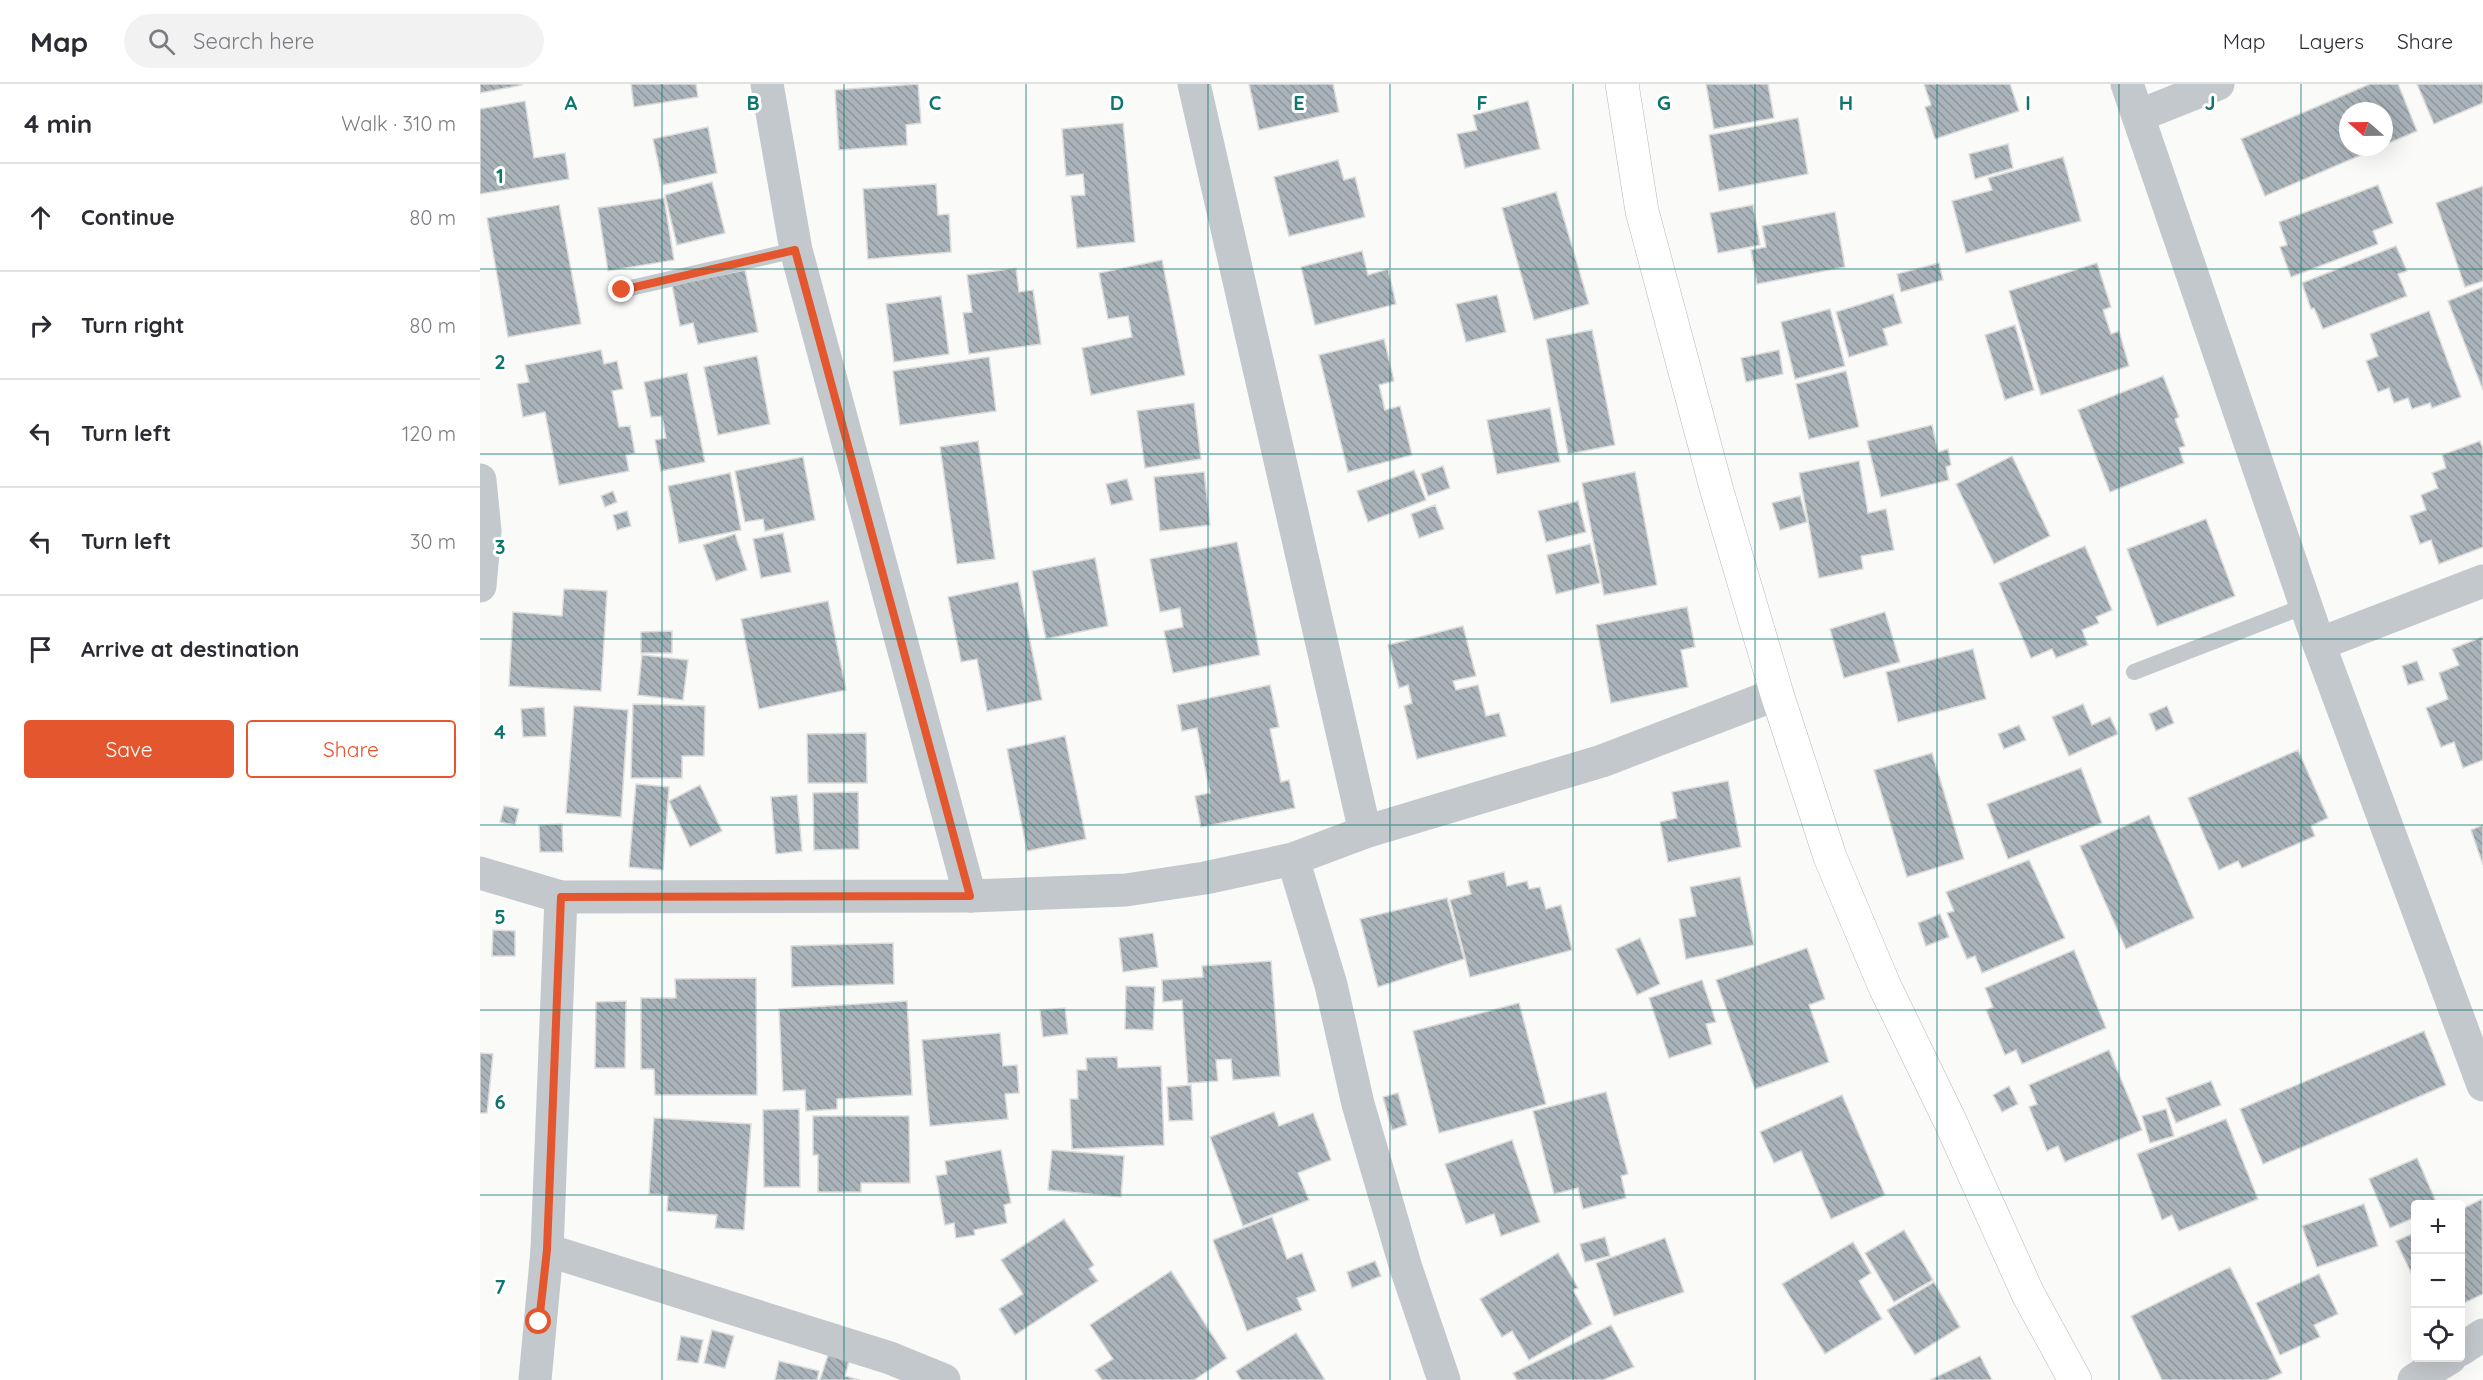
<!DOCTYPE html>
<html lang="en">
<head>
<meta charset="utf-8">
<style>
	:root { --surface:#fff; --page:#f2f2f3; --text:#2b2b33; --muted:#7c7c81; --line:#e1e1e2; --accent:#e4572e }
	body { margin:0; font-family:Quicksand,sans-serif; background:var(--page); color:var(--text) }
	.controls { position:absolute; right:18px; bottom:18px; display:grid; overflow:hidden; border-radius:6px; box-shadow:0 6px 24px #0002 }
	.controls button { width:54px; height:54px; display:grid; place-items:center; padding:0; border:0; border-bottom:2px solid var(--line); background:var(--surface); color:var(--text); font:30px sans-serif }
	.compass { position:absolute; left:1859px; top:18px; width:54px; height:54px; border-radius:50%; background:var(--surface); box-shadow:0 6px 24px #0002; rotate:290deg }
	.stop { position:absolute; width:18px; height:18px; margin:-14px; border:4px solid #e4572e; border-radius:50%; background:#fff }
	.stop.end { background:#e4572e; border-color:#fff; box-shadow:0 2px 6px #0008 }
	.list { margin:0; padding:0; list-style:none }
	h2 { display:flex; justify-content:space-between; align-items:center; height:78px; margin:0; padding:0 24px; font-size:26px }
	h2 small { font-size:20px; font-weight:400; color:var(--muted) }
	.list li { display:grid; grid-template-columns:39px 1fr auto; gap:18px; align-items:center; box-sizing:border-box; height:108px; padding:0 24px; border-top:2px solid var(--line) }
	.list b { display:block; font-size:22px; white-space:nowrap }
	.list em { font-size:20px; font-style:normal; color:var(--muted) }
	.actions { display:flex; gap:12px; padding:18px 24px }
	.actions a { flex:1; padding:14px 0; border:2px solid var(--accent); border-radius:6px; text-align:center; font-size:21px; color:var(--accent) }
	.actions .main { background:var(--accent); color:#fff }
	.icon { flex:none; width:33px; height:33px; fill:none; stroke:currentColor; stroke-width:2; stroke-linecap:round; stroke-linejoin:round }
	.map { position:relative; flex:none; width:2003px; height:1296px; overflow:hidden }
	header { display:flex; align-items:center; gap:36px; box-sizing:border-box; height:84px; padding:0 30px; background:var(--surface); border-bottom:2px solid var(--line) }
	header strong { font-size:28px }
	nav { display:flex; gap:33px; margin-inline-start:auto; font-size:21px }
	.search { width:420px; height:54px; background:var(--page); display:flex; align-items:center; gap:15px; box-sizing:border-box; padding:0 21px; border-radius:33px; color:var(--muted); font-size:22px }
	main { display:flex }
	aside { flex:1; background:var(--surface) }
	.map>svg:first-child { display:block }
	.building { fill:url(#building-back-hatch); stroke:#dcdcda; stroke-width:1.5 }
	.lines { fill:none; stroke-linecap:round; stroke-linejoin:round }
	.secondary-casing { stroke:#b3babf; stroke-width:34 }
	.lane { stroke:#c3c8cc; stroke-width:16 }
	.street { stroke:#c3c8cc; stroke-width:33 }
	.secondary { stroke:#fff; stroke-width:33 }
	.route { stroke:#e4572e; stroke-width:8 }
	.grid { fill:none; stroke:#0f766e; stroke-width:1.5; stroke-opacity:0.55 }
	.grid-label { font-size:20px; text-anchor:middle; font-weight:bold; fill:#0f766e; stroke:#fff; stroke-width:6; stroke-linejoin:round; paint-order:stroke }
</style>
</head>
<body>
<header>
<strong>Map</strong>
<div class="search"><svg class="icon" aria-label="search" viewBox="0 0 24 24"><circle cx="10" cy="10" r="6"/><path d="M15 15l6 6"/></svg>Search here</div>
<nav><a>Map</a><a>Layers</a><a>Share</a></nav>
</header>
<main>
<aside>
<h2>4 min<small>Walk · 310 m</small></h2>
<ul class="list">
<li><svg class="icon" aria-label="ahead" viewBox="0 0 24 24"><path d="M12 20V5M6 11l6-6 6 6"/></svg><div><b>Continue</b></div><em>80 m</em></li>
<li><svg class="icon" aria-label="right" viewBox="0 0 24 24"><path d="M7 20v-9h11M14 6l5 5-5 5"/></svg><div><b>Turn right</b></div><em>80 m</em></li>
<li><svg class="icon" aria-label="left" viewBox="0 0 24 24"><path d="M17 20v-9H6M10 6l-5 5 5 5"/></svg><div><b>Turn left</b></div><em>120 m</em></li>
<li><svg class="icon" aria-label="left" viewBox="0 0 24 24"><path d="M17 20v-9H6M10 6l-5 5 5 5"/></svg><div><b>Turn left</b></div><em>30 m</em></li>
<li><svg class="icon" aria-label="arrive" viewBox="0 0 24 24"><path d="M6 21V4h12l-3 4 3 4H6"/></svg><div><b>Arrive at destination</b></div></li>
</ul>
<div class="actions"><a class="main">Save</a><a>Share</a></div>
</aside>
<div class="map">
<svg width="2003" height="1296" viewBox="0 0 2003 1296">
	<defs>
		<pattern id="building-back-hatch" width="6" height="6" patternUnits="userSpaceOnUse" patternTransform="scale(1.5)"><rect width="6" height="6" fill="#aab3b9"/><path d="M-1 5l2 2M0 0l6 6M5-1l2 2" fill="none" stroke="#8e969c"/></pattern>
	</defs>
	<rect width="100%" height="100%" fill="#fafaf8"/>
	<g class="building">
		<polygon points="0,0 42,0 42,1 0,9"/>
		<polygon points="151,0 216,0 218,13 154,23"/>
		<polygon points="438,0 441,39 426,41 427,61 359,66 355,6"/>
		<polygon points="769,0 853,0 859,28 779,46"/>
		<polygon points="1226,0 1288,0 1294,34 1234,45"/>
		<polygon points="1444,0 1530,0 1539,27 1455,55 1445,23 1451,21"/>
		<polygon points="1890,0 1918,0 1937,47 1904,61 1904,27 1868,27 1868,63 1900,63 1785,112 1761,55"/>
		<polygon points="1937,0 2003,0 2003,19 1954,40"/>
		<polygon points="45,17 54,74 85,69 89,95 0,110 0,25"/>
		<polygon points="1048,17 1060,65 985,84 977,50 997,46 993,31"/>
		<polygon points="1318,34 1328,90 1239,107 1229,51"/>
		<polygon points="643,39 655,158 597,164 591,112 605,111 603,90 586,92 582,45"/>
		<polygon points="228,43 237,89 183,101 173,55"/>
		<polygon points="1528,60 1533,84 1495,95 1489,70"/>
		<polygon points="1583,73 1601,137 1486,169 1472,117 1512,106 1508,94"/>
		<polygon points="858,76 864,96 875,93 885,133 809,152 794,93"/>
		<polygon points="232,98 245,149 197,161 185,111"/>
		<polygon points="456,100 458,131 469,130 471,168 388,175 383,105"/>
		<polygon points="1898,101 1913,139 1893,147 1898,160 1811,193 1800,163 1807,161 1799,138"/>
		<polygon points="2003,102 2003,197 1985,203 1956,119"/>
		<polygon points="1076,108 1109,220 1054,236 1022,124"/>
		<polygon points="184,114 194,176 128,187 118,124"/>
		<polygon points="79,121 101,240 28,253 7,134"/>
		<polygon points="1273,121 1280,161 1238,169 1230,129"/>
		<polygon points="1355,128 1365,183 1277,200 1271,166 1286,163 1282,142"/>
		<polygon points="1916,162 1927,187 1918,190 1927,212 1843,245 1834,224 1831,225 1822,199"/>
		<polygon points="882,167 888,191 908,185 916,220 835,241 821,183"/>
		<polygon points="682,176 705,291 611,311 602,264 652,253 648,232 628,235 619,189"/>
		<polygon points="1459,179 1463,196 1421,208 1417,190"/>
		<polygon points="1617,179 1631,223 1623,226 1631,250 1639,247 1649,282 1561,311 1529,207"/>
		<polygon points="536,184 539,208 553,206 561,260 489,270 483,229 492,228 487,191"/>
		<polygon points="265,186 278,248 218,260 213,239 200,242 192,201"/>
		<polygon points="2003,203 2003,306 1968,217"/>
		<polygon points="1413,210 1422,239 1403,245 1408,261 1369,273 1356,228"/>
		<polygon points="1017,211 1026,248 986,258 976,220"/>
		<polygon points="461,212 469,270 414,278 406,220"/>
		<polygon points="1350,225 1365,282 1315,295 1301,238"/>
		<polygon points="1949,227 1981,313 1952,324 1950,319 1932,325 1928,314 1914,319 1909,304 1898,308 1886,277 1898,272 1890,250"/>
		<polygon points="1535,241 1554,306 1525,316 1505,251"/>
		<polygon points="1112,246 1135,361 1088,370 1066,255"/>
		<polygon points="904,255 914,297 899,301 905,326 920,322 932,371 868,388 839,271"/>
		<polygon points="121,266 124,280 137,277 143,305 132,307 139,343 150,342 155,369 146,371 149,387 79,401 65,328 43,333 37,300 49,298 45,281"/>
		<polygon points="1299,266 1303,290 1266,298 1261,274"/>
		<polygon points="277,272 290,340 238,351 224,283"/>
		<polygon points="509,273 516,327 420,341 413,287"/>
		<polygon points="1366,287 1379,343 1329,355 1316,300"/>
		<polygon points="207,289 225,378 181,387 175,356 186,354 182,332 171,333 164,298"/>
		<polygon points="1683,292 1699,333 1695,335 1705,362 1699,364 1704,379 1630,408 1598,326"/>
		<polygon points="714,319 721,375 665,384 657,327"/>
		<polygon points="1070,324 1080,378 1017,390 1007,336"/>
		<polygon points="1452,341 1458,368 1468,365 1471,381 1466,383 1469,396 1401,413 1387,357"/>
		<polygon points="498,357 515,475 477,480 460,363"/>
		<polygon points="2000,357 2003,365 2003,463 1959,480 1951,456 1940,460 1930,432 1946,426 1941,411 1958,404 1952,389 1966,384 1962,371"/>
		<polygon points="1532,372 1570,452 1514,480 1476,400"/>
		<polygon points="323,373 335,436 285,447 283,435 265,438 255,387"/>
		<polygon points="1379,377 1388,429 1406,425 1414,466 1381,472 1383,485 1339,494 1319,389"/>
		<polygon points="963,382 970,404 948,412 941,390"/>
		<polygon points="934,386 946,416 888,438 877,407"/>
		<polygon points="724,388 730,441 680,447 674,393"/>
		<polygon points="1155,388 1177,501 1124,511 1102,399"/>
		<polygon points="250,389 261,446 199,459 188,402"/>
		<polygon points="647,395 653,416 631,421 626,400"/>
		<polygon points="133,407 137,418 125,423 121,412"/>
		<polygon points="1320,412 1327,438 1300,446 1292,419"/>
		<polygon points="1098,417 1106,448 1066,458 1058,427"/>
		<polygon points="955,421 964,445 939,454 931,430"/>
		<polygon points="147,427 151,442 137,446 133,431"/>
		<polygon points="1726,435 1755,512 1677,542 1647,465"/>
		<polygon points="303,449 311,488 281,494 273,455"/>
		<polygon points="255,450 267,486 236,497 223,461"/>
		<polygon points="757,458 780,571 693,589 684,547 703,543 700,524 680,528 670,475"/>
		<polygon points="1110,460 1120,499 1076,510 1067,471"/>
		<polygon points="1605,462 1632,526 1616,533 1619,539 1602,546 1608,561 1576,574 1572,565 1551,574 1519,499"/>
		<polygon points="615,474 628,542 566,555 552,487"/>
		<polygon points="538,498 562,616 507,627 497,575 481,578 468,513"/>
		<polygon points="84,505 127,507 121,607 29,602 33,528 82,532"/>
		<polygon points="348,517 366,606 279,625 261,535"/>
		<polygon points="1207,523 1215,563 1201,566 1208,603 1131,619 1116,541"/>
		<polygon points="1405,528 1420,578 1364,594 1350,545"/>
		<polygon points="983,542 996,592 973,597 976,606 998,601 1006,632 1019,629 1026,652 937,675 924,622 932,619 928,601 919,604 908,561"/>
		<polygon points="192,547 192,569 161,569 161,548"/>
		<polygon points="2002,553 2003,676 1983,684 1974,658 1961,663 1946,624 1968,615 1959,589 1979,581 1972,565"/>
		<polygon points="1493,565 1506,615 1418,638 1406,588"/>
		<polygon points="162,571 208,576 203,616 158,611"/>
		<polygon points="1937,577 1944,596 1928,601 1922,582"/>
		<polygon points="790,601 799,643 790,645 801,698 809,696 815,724 721,743 715,712 730,709 717,644 702,647 697,621"/>
		<polygon points="153,620 225,622 224,672 202,672 202,694 151,694"/>
		<polygon points="1603,620 1612,641 1630,633 1638,650 1589,672 1572,633"/>
		<polygon points="94,622 148,626 141,733 86,729"/>
		<polygon points="1687,622 1694,639 1676,647 1669,630"/>
		<polygon points="64,623 66,652 43,653 41,625"/>
		<polygon points="1539,641 1546,656 1524,665 1518,650"/>
		<polygon points="386,649 387,699 328,699 327,650"/>
		<polygon points="585,652 606,755 547,767 527,665"/>
		<polygon points="1818,666 1848,734 1831,742 1835,752 1762,784 1758,777 1739,786 1708,714"/>
		<polygon points="1452,669 1484,775 1427,793 1394,686"/>
		<polygon points="1601,684 1622,739 1528,775 1507,720"/>
		<polygon points="1248,697 1261,763 1188,778 1180,738 1197,734 1192,708"/>
		<polygon points="156,700 189,703 183,786 149,783"/>
		<polygon points="220,701 242,747 210,763 189,717"/>
		<polygon points="378,708 379,765 334,766 333,709"/>
		<polygon points="317,711 322,767 296,770 291,713"/>
		<polygon points="24,722 39,725 35,741 20,738"/>
		<polygon points="1669,731 1714,834 1646,865 1600,762"/>
		<polygon points="82,740 83,768 60,768 59,741"/>
		<polygon points="2003,741 2003,781 1991,746"/>
		<polygon points="1549,776 1585,854 1502,889 1495,872 1487,875 1467,829 1474,827 1466,808"/>
		<polygon points="1024,788 1027,802 1047,797 1049,805 1060,803 1066,825 1081,821 1092,866 990,893 970,816 991,810 988,797"/>
		<polygon points="1260,793 1274,861 1206,875 1199,835 1216,832 1210,803"/>
		<polygon points="967,814 984,875 898,903 880,835"/>
		<polygon points="1460,830 1469,853 1446,862 1438,839"/>
		<polygon points="13,846 35,847 35,872 12,872"/>
		<polygon points="673,849 678,883 643,888 639,854"/>
		<polygon points="1160,854 1180,900 1157,911 1136,865"/>
		<polygon points="413,859 414,900 312,903 311,862"/>
		<polygon points="1327,864 1345,915 1329,921 1349,978 1275,1005 1236,896"/>
		<polygon points="1594,866 1626,944 1542,980 1536,966 1525,971 1506,926 1513,923 1505,904"/>
		<polygon points="791,877 800,992 753,996 751,975 736,976 738,997 708,999 702,916 683,918 682,896 723,893 722,882"/>
		<polygon points="276,894 277,1011 175,1011 174,985 161,985 161,914 196,914 195,895"/>
		<polygon points="1222,896 1236,938 1226,940 1232,960 1189,974 1169,914"/>
		<polygon points="646,902 675,903 673,946 645,945"/>
		<polygon points="146,917 145,984 115,984 116,918"/>
		<polygon points="427,917 432,1011 357,1015 357,1025 326,1027 325,1006 303,1007 299,925"/>
		<polygon points="1039,919 1066,1020 959,1049 933,947"/>
		<polygon points="585,924 588,950 563,953 560,926"/>
		<polygon points="1944,947 1966,1001 1783,1080 1760,1025"/>
		<polygon points="520,949 523,982 537,981 539,1009 525,1010 528,1035 450,1042 442,956"/>
		<polygon points="1629,966 1662,1046 1585,1078 1578,1062 1567,1067 1549,1023 1557,1020 1549,1001"/>
		<polygon points="0,969 13,970 7,1029 0,1029"/>
		<polygon points="637,973 638,984 681,982 684,1061 592,1065 590,1015 598,1015 597,986 607,986 606,974"/>
		<polygon points="1731,997 1741,1021 1696,1039 1686,1014"/>
		<polygon points="711,1001 713,1036 689,1037 687,1003"/>
		<polygon points="1529,1002 1538,1020 1522,1028 1513,1011"/>
		<polygon points="1126,1008 1148,1090 1141,1092 1146,1114 1103,1125 1098,1104 1074,1110 1053,1027"/>
		<polygon points="918,1009 927,1041 912,1046 903,1013"/>
		<polygon points="1362,1011 1405,1111 1351,1135 1321,1067 1294,1079 1280,1048"/>
		<polygon points="319,1025 320,1103 284,1103 283,1026"/>
		<polygon points="1686,1025 1694,1052 1670,1059 1662,1032"/>
		<polygon points="794,1028 799,1042 833,1029 851,1076 818,1089 829,1116 763,1142 730,1053"/>
		<polygon points="333,1032 429,1032 430,1099 381,1099 381,1108 338,1108 338,1071 333,1071"/>
		<polygon points="174,1034 271,1040 264,1146 235,1144 237,1131 187,1127 188,1111 169,1110"/>
		<polygon points="1746,1035 1778,1115 1699,1147 1692,1131 1682,1136 1657,1070"/>
		<polygon points="1032,1056 1060,1138 1021,1152 1014,1130 986,1140 965,1080"/>
		<polygon points="521,1066 531,1119 524,1121 527,1139 494,1146 495,1151 476,1154 474,1139 465,1141 456,1092 467,1090 465,1077"/>
		<polygon points="572,1066 644,1072 641,1113 568,1106"/>
		<polygon points="1937,1074 1957,1120 1936,1120 1936,1133 1910,1144 1889,1095"/>
		<polygon points="2002,1115 2003,1210 1982,1220 1984,1225 1980,1227 1980,1126"/>
		<polygon points="1884,1120 1898,1162 1837,1183 1822,1142"/>
		<polygon points="792,1133 807,1175 822,1169 836,1207 817,1214 822,1226 767,1247 733,1156"/>
		<polygon points="584,1135 614,1181 609,1185 618,1197 535,1251 519,1225 543,1210 521,1176"/>
		<polygon points="1424,1146 1453,1196 1414,1218 1385,1169"/>
		<polygon points="1936,1148 1936,1199 1916,1157"/>
		<polygon points="1125,1153 1130,1172 1105,1178 1100,1160"/>
		<polygon points="1185,1154 1204,1208 1134,1232 1116,1179"/>
		<polygon points="1373,1158 1391,1189 1379,1197 1402,1235 1345,1270 1302,1200"/>
		<polygon points="1078,1169 1098,1204 1093,1206 1112,1240 1049,1276 1032,1247 1022,1253 1000,1215"/>
		<polygon points="895,1177 901,1192 872,1204 867,1188"/>
		<polygon points="1750,1183 1802,1289 1787,1296 1682,1296 1651,1232"/>
		<polygon points="691,1187 747,1274 714,1296 622,1296 615,1286 633,1275 610,1241"/>
		<polygon points="1839,1190 1858,1230 1834,1241 1840,1253 1800,1271 1776,1219"/>
		<polygon points="1454,1198 1480,1243 1435,1271 1407,1226"/>
		<polygon points="1131,1241 1154,1283 1123,1296 1037,1296 1033,1289"/>
		<polygon points="232,1246 254,1252 245,1284 224,1279"/>
		<polygon points="816,1249 845,1296 761,1296 756,1287"/>
		<polygon points="201,1252 223,1256 218,1279 197,1276"/>
		<polygon points="350,1265 371,1270 365,1292 380,1296 340,1296"/>
		<polygon points="1500,1272 1512,1296 1450,1296"/>
		<polygon points="299,1277 339,1287 337,1296 295,1296"/>
	</g>
	<g class="lines">
		<defs>
			<polyline id="secondary" points="1142,0 1162,127 1237,407 1297,610 1350,773 1405,903 1470,1037 1548,1210 1595,1296"/>
		</defs>
		<use href="#secondary" class="secondary-casing"/>
		<g class="lane">
			<polyline points="142,206 316,166"/>
			<polyline points="1654,588 1825,522"/>
		</g>
		<g class="street">
			<polyline points="287,0 316,166 490,812"/>
			<polyline points="714,0 885,748"/>
			<polyline points="1647,0 1839,560 2003,1001"/>
			<polyline points="1658,32 1738,0"/>
			<polyline points="0,396 5,447 0,502"/>
			<polyline points="1839,560 2003,497"/>
			<polyline points="813,775 851,901 878,1020 926,1184 964,1296"/>
			<polyline points="0,789 81,813 490,812 646,806 725,794 813,775 885,748 1122,677 1297,610"/>
			<polyline points="67,1166 410,1274 464,1296"/>
			<polyline points="1980,1266 2003,1251"/>
			<polyline points="55,1296 67,1166 81,813"/>
			<polyline points="1934,1296 1970,1274"/>
		</g>
		<use href="#secondary" class="secondary"/>
	</g>
	<g class="lines">
		<polyline class="route" points="59,1238 67,1166 81,813 490,812 315,166 142,206"/>
	</g>
	<path class="grid" d="M182,0V1296M364,0V1296M546,0V1296M728,0V1296M910,0V1296M1093,0V1296M1275,0V1296M1457,0V1296M1639,0V1296M1821,0V1296M0,185H2003M0,370H2003M0,555H2003M0,741H2003M0,926H2003M0,1111H2003"/>
	<g class="grid-label">
		<text x="91" y="26">A</text>
		<text x="273" y="26">B</text>
		<text x="455" y="26">C</text>
		<text x="637" y="26">D</text>
		<text x="819" y="26">E</text>
		<text x="1002" y="26">F</text>
		<text x="1184" y="26">G</text>
		<text x="1366" y="26">H</text>
		<text x="1548" y="26">I</text>
		<text x="1730" y="26">J</text>
		<text x="20" y="99">1</text>
		<text x="20" y="285">2</text>
		<text x="20" y="470">3</text>
		<text x="20" y="655">4</text>
		<text x="20" y="840">5</text>
		<text x="20" y="1025">6</text>
		<text x="20" y="1210">7</text>
	</g>
</svg>
<div class="controls">
<button>+</button>
<button>−</button>
<button><svg class="icon" aria-label="locate" viewBox="0 0 24 24"><circle cx="12" cy="12" r="6"/><path d="M12 2v4M12 18v4M2 12h4M18 12h4"/></svg></button>
</div>
<svg class="compass" viewBox="-18 -18 36 36"><path d="M0-13l5 13h-10z" fill="#e53935"/><path d="M0 13l5-13h-10z" fill="#7c7c81"/></svg>
<div class="stop" style="left:59px;top:1238px"></div>
<div class="stop end" style="left:142px;top:206px"></div>
</div>
</main>
</body>
</html>
